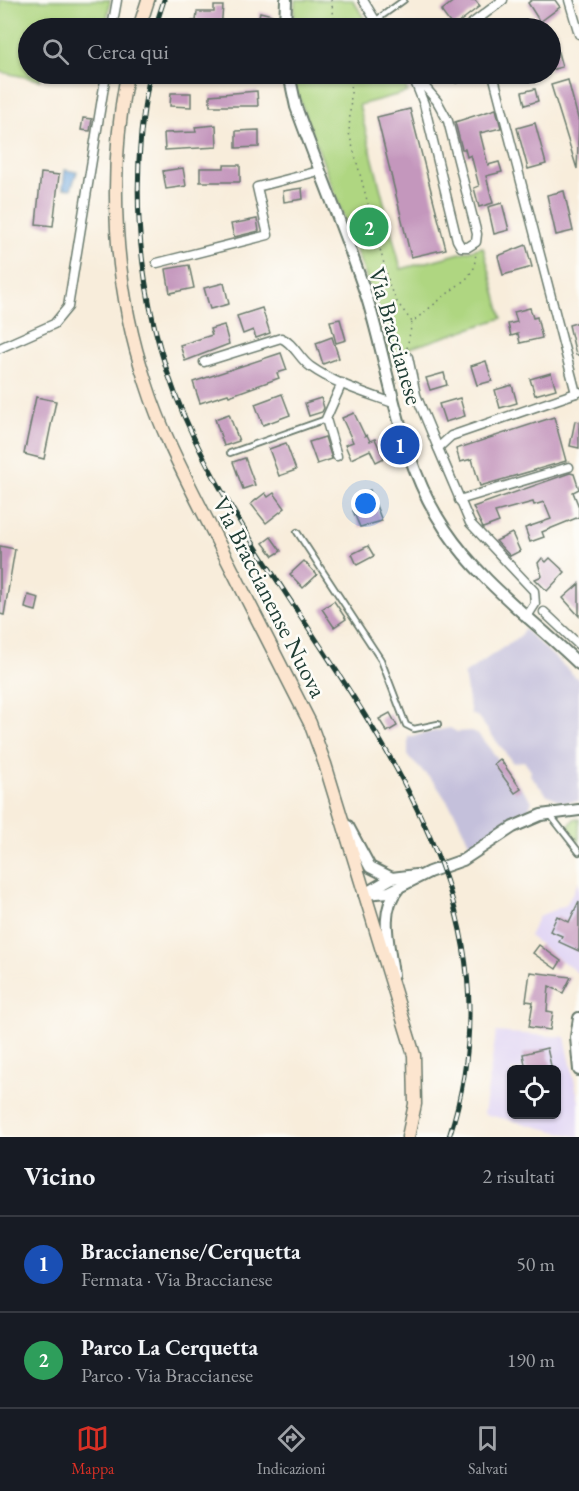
<!DOCTYPE html>
<html lang="it">
<head>
<meta charset="utf-8">
<style>
	:root { --surface:#171b24; --page:#20242c; --text:#f1f3f6; --muted:#9ea1a6; --line:#363941; --accent:#d93025 }
	body { margin:0; font-family:"EB Garamond",serif; background:var(--page); color:var(--text) }
	.controls { position:absolute; right:18px; bottom:18px; display:grid; overflow:hidden; border-radius:9px; box-shadow:0 2px 4px #0004 }
	.controls button { width:54px; height:54px; display:grid; place-items:center; padding:0; border:0; border-bottom:2px solid var(--line); background:var(--surface); color:var(--text); font:30px sans-serif }
	.you { position:absolute; left:366px; top:504px; width:21px; height:21px; margin:-15px; border:4px solid #fff; border-radius:50%; background:#1a73e8; box-shadow:0 0 0 9px #1a73e833 }
	.badge { display:grid; place-items:center; width:39px; height:39px; border-radius:50%; background:var(--accent); color:#fff; font-size:20px; font-weight:700 }
	.pin { position:absolute; translate:-50% -50%; border:3px solid #fff; box-shadow:0 2px 6px #0006 }
	.list { margin:0; padding:0; list-style:none }
	h2 { display:flex; justify-content:space-between; align-items:center; height:78px; margin:0; padding:0 24px; font-size:26px }
	h2 small { font-size:20px; font-weight:400; color:var(--muted) }
	.list li { display:grid; grid-template-columns:39px 1fr auto; gap:18px; align-items:center; box-sizing:border-box; height:96px; padding:0 24px; border-top:2px solid var(--line) }
	.list b { display:block; font-size:22px; white-space:nowrap }
	.list p { margin:0; font-size:20px; white-space:nowrap; color:var(--muted) }
	.list em { font-size:20px; font-style:normal; color:var(--muted) }
	.icon { flex:none; width:33px; height:33px; fill:none; stroke:currentColor; stroke-width:2; stroke-linecap:round; stroke-linejoin:round }
	.map { position:relative; flex:none; width:579px; height:1137px; overflow:hidden }
	.search { position:absolute; background:var(--surface); box-shadow:0 2px 4px #0004; left:18px; right:18px; top:18px; height:66px; display:flex; align-items:center; gap:15px; box-sizing:border-box; padding:0 21px; border-radius:33px; color:var(--muted); font-size:22px }
	.sheet { height:270px; background:var(--surface) }
	nav { display:flex; justify-content:space-around; align-items:center; box-sizing:border-box; height:84px; border-top:2px solid var(--line); background:var(--surface); font-size:16px; color:var(--muted) }
	nav a { display:grid; justify-items:center; gap:3px }
	nav .on { color:var(--accent) }
	.map>svg:first-child { display:block }
	.built { fill:#e0d4f4; fill-rule:evenodd }
	.industrial { fill:#c4c0db }
	.green { fill:#afd681; stroke:#678a5a; stroke-width:1.5 }
	.water { fill:#6ea6dd; stroke:#467288; stroke-width:1.5 }
	.building { fill:#c497bd }
	.lines { fill:none; stroke-linecap:round; stroke-linejoin:round }
	.service-casing { stroke:#6b7b6e; stroke-width:8 }
	.minor-casing { stroke:#6b7b6e; stroke-width:11 }
	.tertiary-casing { stroke:#6b7b6e; stroke-width:14 }
	.secondary-casing { stroke:#6b7b6e; stroke-width:15 }
	.path { stroke:#6b7b6e; stroke-width:1.5; stroke-dasharray:1.5 4.5; stroke-linecap:butt }
	.service { stroke:#fff; stroke-width:4.5 }
	.minor { stroke:#fff; stroke-width:8 }
	.tertiary { stroke:#fff; stroke-width:10 }
	.secondary { stroke:#fce5cf; stroke-width:12 }
	.rail-casing { stroke:#1f3d34; stroke-width:5 }
	.rail { stroke:#fdfcf7; stroke-width:3; stroke-dasharray:9; stroke-linecap:butt }
	.labels { text-anchor:middle; dominant-baseline:central; stroke-width:5; stroke-linejoin:round; paint-order:stroke }
	.street-label { font-size:24px; fill:#1f3d34; stroke:#fdfcf7 }
</style>
</head>
<body>
<div class="map">
<svg width="579" height="1137" viewBox="0 0 579 1137">
	<rect width="100%" height="100%" fill="#fdfcf7"/>
	<filter id="ink" filterUnits="userSpaceOnUse"><feTurbulence type="fractalNoise" baseFrequency=".0167" numOctaves="2"/><feDisplacementMap in="SourceGraphic" scale="12" xChannelSelector="R" yChannelSelector="G"/><feConvolveMatrix kernelMatrix="1 2 1 2 8 2 1 2 1" color-interpolation-filters="sRGB"/></filter>
	<filter id="wash" filterUnits="userSpaceOnUse"><feTurbulence type="fractalNoise" baseFrequency=".008" numOctaves="4" result="noise"/><feDisplacementMap in="SourceGraphic" scale="24" xChannelSelector="R" yChannelSelector="G"/><feGaussianBlur stdDeviation="1.35" result="paint"/><feColorMatrix in="noise" values="0 0 0 0 0 0 0 0 0 0 0 0 0 0 0 0 0 1.4 0 .05"/><feComposite in="paint" operator="in"/></filter>
	<g filter="url(#wash)">
		<rect width="100%" height="100%" fill="#f8eddb"/>
		<g class="built">
			<polygon points="579,881 579,974 529,936 539,916 566,905"/>
			<path d="M496,1032L565,1037L579,1102V1137L484,1114ZM512,1070H556V1114H512Z"/>
		</g>
		<g class="industrial">
			<polygon points="524,629 579,680 579,801 563,802 546,794 530,775 531,771 524,761 513,763 478,717 471,714 464,674 520,636"/>
			<polygon points="450,728 457,732 471,731 478,734 532,801 528,811 518,813 470,845 456,815 435,783 408,757 408,737"/>
		</g>
		<g class="green">
			<polygon points="0,0 110,0 106,28 28,28 28,74 41,74 40,80 0,72"/>
			<polygon points="295,0 353,0 370,28 293,28"/>
			<polygon points="294,74 399,74 408,92 359,105 401,269 483,247 502,318 389,355 379,312 295,87"/>
			<polygon points="574,819 579,819 579,843 568,827"/>
		</g>
		<polygon class="water" points="65,170 77,172 71,189 63,188"/>
		<g id="blocks">
			<g class="building">
				<polygon points="455,0 475,0 480,6 453,27 441,11"/>
				<polygon points="532,0 555,0 560,7 540,22 528,3"/>
				<polygon points="214,6 223,6 221,28 192,28 192,21 196,21 197,12 214,12"/>
				<polygon points="260,12 272,15 269,24 276,26 276,28 250,28 253,20 258,21"/>
				<polygon points="553,34 562,67 550,70 550,35"/>
				<polygon points="453,74 464,74 466,80 456,83"/>
				<polygon points="568,80 579,122 577,169 551,85"/>
				<polygon points="535,89 538,101 525,105 522,92"/>
				<polygon points="257,91 258,106 210,106 210,95"/>
				<polygon points="171,93 191,93 191,107 170,106"/>
				<polygon points="410,109 446,249 411,257 377,117"/>
				<polygon points="496,109 501,128 480,133 488,165 499,162 502,172 486,176 493,203 479,207 474,188 479,186 471,155 467,157 465,149 462,149 455,122"/>
				<polygon points="83,118 92,119 90,131 81,130"/>
				<polygon points="535,123 546,164 528,169 517,128"/>
				<polygon points="216,125 217,147 165,150 164,133 196,132 195,127"/>
				<polygon points="259,130 259,147 236,148 236,131"/>
				<polygon points="224,165 240,165 240,182 200,182 200,168 224,168"/>
				<polygon points="183,168 186,186 166,189 163,171"/>
				<polygon points="41,173 59,175 53,226 36,224"/>
				<polygon points="302,188 303,199 284,202 283,191"/>
				<polygon points="564,191 573,231 556,235 547,195"/>
				<polygon points="502,203 509,230 494,234 488,207"/>
				<polygon points="257,219 259,231 234,237 231,224"/>
				<polygon points="526,245 532,267 503,275 498,256"/>
				<polygon points="189,265 194,288 170,293 166,269"/>
				<polygon points="224,283 229,304 210,309 204,288"/>
				<polygon points="262,308 270,333 256,338 253,330 243,334 237,316"/>
				<polygon points="530,308 533,318 537,317 542,338 520,343 518,334 511,336 508,324 517,322 514,312"/>
				<polygon points="340,319 346,340 336,343 330,321"/>
				<polygon points="579,322 579,355 576,355 569,325"/>
				<polygon points="224,325 229,344 185,361 180,345 212,335 210,329"/>
				<polygon points="332,337 339,358 323,364 316,343"/>
				<polygon points="281,353 287,370 277,373 279,378 229,396 228,394 200,403 193,382"/>
				<polygon points="486,361 492,381 477,385 471,366"/>
				<polygon points="444,373 447,385 430,390 426,378"/>
				<polygon points="551,373 556,389 535,395 530,379"/>
				<polygon points="512,385 517,403 500,408 495,390"/>
				<polygon points="282,394 290,415 263,425 255,404"/>
				<polygon points="36,397 56,401 44,459 24,454"/>
				<polygon points="321,398 324,408 322,412 309,416 305,403"/>
				<polygon points="460,398 465,416 445,422 439,404"/>
				<polygon points="354,413 365,436 367,435 370,441 375,439 384,458 376,462 370,450 351,459 345,445 353,442 342,418"/>
				<polygon points="229,414 239,441 224,446 215,419"/>
				<polygon points="554,417 566,461 480,486 472,459 460,462 456,449"/>
				<polygon points="575,421 579,422 579,448 570,446"/>
				<polygon points="325,437 332,459 317,464 309,442"/>
				<polygon points="286,443 296,470 279,476 269,449"/>
				<polygon points="245,458 255,485 243,489 233,462"/>
				<polygon points="570,473 574,474 579,489 573,492 579,507 579,517 542,532 544,537 530,542 525,528 551,519 544,502 534,505 533,502 495,512 499,522 483,528 473,507"/>
				<polygon points="370,490 382,521 360,527 353,511 362,507 357,495"/>
				<polygon points="265,493 268,497 274,493 285,508 266,523 251,504"/>
				<polygon points="512,533 520,551 510,556 496,541"/>
				<polygon points="271,537 281,551 273,556 263,543"/>
				<polygon points="0,546 15,549 4,615 0,614"/>
				<polygon points="368,546 374,556 357,565 352,554"/>
				<polygon points="542,558 546,562 550,558 565,572 547,591 535,579 542,576 538,563"/>
				<polygon points="304,561 317,575 303,588 290,574"/>
				<polygon points="579,584 579,616 563,598"/>
				<polygon points="28,595 39,598 36,611 25,608"/>
				<polygon points="334,601 346,619 334,627 322,609"/>
				<polygon points="390,713 397,726 387,732 379,719"/>
				<polygon points="500,759 521,789 515,793 494,764"/>
				<polygon points="579,901 579,951 559,942 562,936 550,931 557,916 569,922"/>
				<polygon points="539,945 561,961 556,969 533,953"/>
				<polygon points="530,972 571,977 563,993 549,986 547,1011 553,1012 550,1030 529,1027 533,1002 526,1001"/>
				<polygon points="547,1048 552,1070 526,1070 523,1054"/>
			</g>
		</g>
	</g>
	<g filter="url(#ink)">
		<use href="#blocks" fill-opacity="0" stroke="#6b7b6e" stroke-width="1.5"/>
		<g class="lines">
			<defs>
				<g id="service">
					<polyline points="375,21 404,0"/>
					<polyline points="230,453 326,419"/>
					<polyline points="297,532 381,660 406,725 414,729 438,724"/>
					<polyline points="551,816 579,852"/>
				</g>
				<g id="minor">
					<polyline points="363,0 380,28"/>
					<polyline points="569,0 579,34"/>
					<polyline points="112,28 117,0"/>
					<polyline points="466,28 503,0"/>
					<polyline points="412,74 424,104 457,240 461,247 468,247 476,242 477,234 448,121 437,101 414,74"/>
					<polyline points="493,74 576,393"/>
					<polyline points="157,263 268,235 257,187 319,171"/>
					<polyline points="0,348 54,324 68,307 106,74"/>
					<polyline points="408,357 416,395 438,448"/>
					<path d="M204,362L281,338C294,343 299,359 311,367C335,384 366,393 393,403"/>
					<polyline points="337,456 326,419 342,383"/>
					<polyline points="459,500 569,467"/>
					<polyline points="544,612 579,645"/>
					<polyline points="526,618 535,604 534,591 470,523 438,448 451,436 579,392"/>
				</g>
				<g id="tertiary">
					<polyline points="285,28 286,0"/>
					<path d="M289,74L296,107C319,171 346,234 367,298C391,376 399,460 445,529C481,583 534,620 579,664"/>
					<polyline points="348,826 370,867 392,878"/>
					<polyline points="364,894 389,892 429,872 463,860 513,827 541,815 579,810"/>
					<polyline points="364,894 392,878 416,875"/>
					<path d="M393,975C390,947 378,912 398,889"/>
					<polyline points="579,1018 576,1037 579,1070"/>
				</g>
				<g id="secondary">
					<polyline points="139,28 148,0"/>
					<path d="M127,74C108,176 113,284 146,383C163,437 190,486 215,536C247,598 278,661 310,723L325,764L414,1055L415,1104L408,1137"/>
				</g>
			</defs>
			<use href="#service" class="service-casing"/>
			<use href="#minor" class="minor-casing"/>
			<use href="#tertiary" class="tertiary-casing"/>
			<use href="#secondary" class="secondary-casing"/>
			<g class="path">
				<polyline points="331,0 336,28"/>
				<polyline points="352,74 349,133 391,290 397,302 412,322"/>
				<polyline points="407,348 412,322 467,278 474,268 476,253"/>
			</g>
			<use href="#service" class="service"/>
			<use href="#minor" class="minor"/>
			<use href="#tertiary" class="tertiary"/>
			<use href="#secondary" class="secondary"/>
			<defs>
				<g id="rail">
					<polyline points="155,28 164,0"/>
					<path d="M150,74C125,196 140,325 194,438C303,665 539,859 449,1137"/>
				</g>
			</defs>
			<use href="#rail" class="rail-casing"/>
			<use href="#rail" class="rail"/>
		</g>
	</g>
	<g class="labels">
		<g class="street-label">
			<text transform="translate(396 336) rotate(74)">Via Braccianese</text>
			<text transform="translate(270 597) rotate(63)">Via Braccianense Nuova</text>
		</g>
	</g>
</svg>
<div class="controls">
<button><svg class="icon" aria-label="locate" viewBox="0 0 24 24"><circle cx="12" cy="12" r="6"/><path d="M12 2v4M12 18v4M2 12h4M18 12h4"/></svg></button>
</div>
<div class="you"></div>
<div class="pin badge" style="left:400px;top:445px;background:#1a4fb4">1</div>
<div class="pin badge" style="left:369px;top:227px;background:#2e9e5b">2</div>
<div class="search"><svg class="icon" aria-label="search" viewBox="0 0 24 24"><circle cx="10" cy="10" r="6"/><path d="M15 15l6 6"/></svg>Cerca qui</div>
</div>
<section class="sheet">
<h2>Vicino<small>2 risultati</small></h2>
<ul class="list">
<li><span class="badge" style="background:#1a4fb4">1</span><div><b>Braccianense/Cerquetta</b><p>Fermata · Via Braccianese</p></div><em>50 m</em></li>
<li><span class="badge" style="background:#2e9e5b">2</span><div><b>Parco La Cerquetta</b><p>Parco · Via Braccianese</p></div><em>190 m</em></li>
</ul>
</section>
<nav>
<a class="on"><svg class="icon" aria-label="map" viewBox="0 0 24 24"><path d="M3 6l6-2 6 2 6-2v14l-6 2-6-2-6 2zM9 4v14M15 6v14"/></svg>Mappa</a>
<a><svg class="icon" aria-label="directions" viewBox="0 0 24 24"><path d="M12 3l9 9-9 9-9-9zM9 14v-3h6M13 9l2 2-2 2"/></svg>Indicazioni</a>
<a><svg class="icon" aria-label="saved" viewBox="0 0 24 24"><path d="M7 4h10v16l-5-4-5 4z"/></svg>Salvati</a>
</nav>
</body>
</html>
